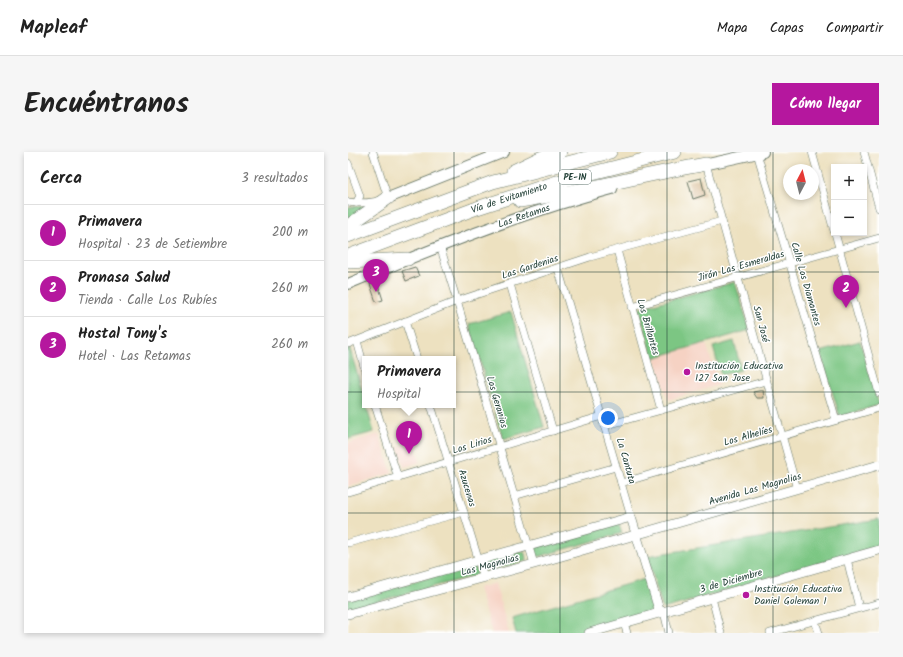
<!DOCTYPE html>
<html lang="es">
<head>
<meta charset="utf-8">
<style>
	:root { --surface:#fff; --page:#f6f6f6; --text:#222; --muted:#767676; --line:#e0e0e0; --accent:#b5179e }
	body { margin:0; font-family:Kalam,sans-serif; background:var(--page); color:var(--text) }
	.controls { position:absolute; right:12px; top:12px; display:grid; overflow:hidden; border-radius:0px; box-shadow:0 2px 6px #0003 }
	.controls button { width:36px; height:36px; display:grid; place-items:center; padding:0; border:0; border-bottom:1px solid var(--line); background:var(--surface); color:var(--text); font:20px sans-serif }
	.compass { position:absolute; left:435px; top:12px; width:36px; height:36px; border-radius:50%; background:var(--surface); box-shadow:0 2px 6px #0003; rotate:7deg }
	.you { position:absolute; left:260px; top:266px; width:14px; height:14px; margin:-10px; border:3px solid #fff; border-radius:50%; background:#1a73e8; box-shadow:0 0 0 6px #1a73e833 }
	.badge { display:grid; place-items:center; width:26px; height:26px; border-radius:50%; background:var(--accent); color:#fff; font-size:13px; font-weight:700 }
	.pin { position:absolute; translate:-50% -33px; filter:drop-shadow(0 1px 2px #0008) }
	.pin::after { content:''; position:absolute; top:21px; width:14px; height:12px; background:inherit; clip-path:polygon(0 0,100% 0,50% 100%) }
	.popup { position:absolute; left:14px; top:204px; width:94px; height:52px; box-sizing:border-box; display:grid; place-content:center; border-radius:0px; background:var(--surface); filter:drop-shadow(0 1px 3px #0005); font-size:13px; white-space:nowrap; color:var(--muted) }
	.popup b { font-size:15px; color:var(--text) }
	.popup::after { content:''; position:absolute; left:50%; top:100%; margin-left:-8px; border:8px solid transparent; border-top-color:var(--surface) }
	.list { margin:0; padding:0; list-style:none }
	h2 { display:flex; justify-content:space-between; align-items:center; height:52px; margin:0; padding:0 16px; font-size:17px }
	h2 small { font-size:13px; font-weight:400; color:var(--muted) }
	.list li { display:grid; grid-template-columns:26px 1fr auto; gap:12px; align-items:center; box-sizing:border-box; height:56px; padding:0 16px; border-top:1px solid var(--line) }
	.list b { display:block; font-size:15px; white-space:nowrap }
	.list p { margin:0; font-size:13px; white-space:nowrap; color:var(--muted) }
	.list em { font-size:13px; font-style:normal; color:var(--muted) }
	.map { position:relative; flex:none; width:531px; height:481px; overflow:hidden; border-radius:0px }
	header { display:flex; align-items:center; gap:24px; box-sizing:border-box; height:56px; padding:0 20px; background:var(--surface); border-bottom:1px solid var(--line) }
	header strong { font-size:19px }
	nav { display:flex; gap:22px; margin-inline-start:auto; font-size:14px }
	.intro { display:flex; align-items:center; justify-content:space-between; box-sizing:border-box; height:96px; padding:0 24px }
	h1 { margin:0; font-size:28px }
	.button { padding:10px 18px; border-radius:0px; background:var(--accent); color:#fff; font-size:14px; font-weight:700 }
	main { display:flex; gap:24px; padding:0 24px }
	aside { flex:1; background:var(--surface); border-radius:0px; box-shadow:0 2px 6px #0003 }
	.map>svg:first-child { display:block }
	.built { fill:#f6d2c3 }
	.green { fill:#7cc683; stroke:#4e825c }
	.building { fill:#d6b78d }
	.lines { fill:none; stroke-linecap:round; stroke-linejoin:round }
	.minor-casing { stroke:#677665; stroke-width:8 }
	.tertiary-casing { stroke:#677665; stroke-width:10 }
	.secondary-casing { stroke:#677665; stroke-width:12 }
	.motorway-casing { stroke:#677665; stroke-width:14 }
	.minor { stroke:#fff; stroke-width:7 }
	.tertiary { stroke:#fff; stroke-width:9 }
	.secondary { stroke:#fff; stroke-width:10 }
	.motorway { stroke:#fff; stroke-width:13 }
	.grid { fill:none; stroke:#1f3d34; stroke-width:1; stroke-opacity:0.55 }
	.poi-dot { fill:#b5179e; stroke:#fff; stroke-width:1.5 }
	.labels { text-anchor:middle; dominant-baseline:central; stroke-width:3; stroke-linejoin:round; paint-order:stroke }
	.shield { fill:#fff; stroke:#627771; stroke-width:1 }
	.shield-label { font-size:9px; font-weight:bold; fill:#1f3d34 }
	.street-label { font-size:10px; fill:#1f3d34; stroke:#fff }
	.poi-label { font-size:10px; fill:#1f3d34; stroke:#fff; text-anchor:start }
</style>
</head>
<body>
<header>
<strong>Mapleaf</strong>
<nav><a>Mapa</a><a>Capas</a><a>Compartir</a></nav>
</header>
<div class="intro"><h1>Encuéntranos</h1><a class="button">Cómo llegar</a></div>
<main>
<aside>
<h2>Cerca<small>3 resultados</small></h2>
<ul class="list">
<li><span class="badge">1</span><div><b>Primavera</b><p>Hospital · 23 de Setiembre</p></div><em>200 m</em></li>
<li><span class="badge">2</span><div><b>Pronasa Salud</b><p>Tienda · Calle Los Rubíes</p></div><em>260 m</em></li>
<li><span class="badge">3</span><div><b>Hostal Tony's</b><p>Hotel · Las Retamas</p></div><em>260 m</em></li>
</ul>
</aside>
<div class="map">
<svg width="531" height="481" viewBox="0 0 531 481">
	<rect width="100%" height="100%" fill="#fff"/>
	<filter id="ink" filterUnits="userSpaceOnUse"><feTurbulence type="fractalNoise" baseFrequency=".025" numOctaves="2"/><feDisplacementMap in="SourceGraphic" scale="8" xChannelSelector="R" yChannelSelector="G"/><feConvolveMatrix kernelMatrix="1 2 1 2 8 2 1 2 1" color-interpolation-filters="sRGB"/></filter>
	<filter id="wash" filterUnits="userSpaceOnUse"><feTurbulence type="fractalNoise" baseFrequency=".012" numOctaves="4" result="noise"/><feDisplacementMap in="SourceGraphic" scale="16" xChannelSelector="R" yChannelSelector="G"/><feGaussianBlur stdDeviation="0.9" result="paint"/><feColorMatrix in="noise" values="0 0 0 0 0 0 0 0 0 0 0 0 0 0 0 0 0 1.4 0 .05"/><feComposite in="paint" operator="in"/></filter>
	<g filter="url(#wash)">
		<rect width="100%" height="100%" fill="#ede1c0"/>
		<g class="built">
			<polygon points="358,191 371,233 320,248 307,206"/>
			<polygon points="31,282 44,321 0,334 0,291"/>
			<polygon points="66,291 72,310 56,315 50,295"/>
			<polygon points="147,431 161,481 144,481 130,436"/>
		</g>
		<g class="green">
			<polygon points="24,54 0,66 0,55"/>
			<polygon points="387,130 402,178 305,206 291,156"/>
			<polygon points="163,160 196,275 155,287 121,172"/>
			<polygon points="386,189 393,218 373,223 365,195"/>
			<polygon points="512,189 531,253 492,265 472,200"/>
			<polygon points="0,194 1,194 17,248 17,253 18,253 26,280 0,287"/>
			<polygon points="531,367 531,394 315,457 299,404"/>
			<polygon points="271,372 274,381 189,405 186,395"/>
			<polygon points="176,399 179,409 138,419 135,409"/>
			<polygon points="127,413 129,423 0,457 0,448"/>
			<polygon points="300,426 310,458 228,481 168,481 164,466"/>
		</g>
		<g id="blocks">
			<g class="building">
				<polygon points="353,26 357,43 345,47 340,29"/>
				<polygon points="67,115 71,124 58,129 54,119"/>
				<polygon points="29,129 35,148 28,150 22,132"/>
				<polygon points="415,238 416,246 409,246 405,240"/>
			</g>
		</g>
	</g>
	<g filter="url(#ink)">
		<use href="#blocks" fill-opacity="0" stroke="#677665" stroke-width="1"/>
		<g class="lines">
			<defs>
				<g id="minor">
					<polyline points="464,0 486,79"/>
					<polyline points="516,0 531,56"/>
					<polyline points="409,1 488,268"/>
					<polyline points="0,11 12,44 8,51"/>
					<polyline points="358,12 449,337"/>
					<path d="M0,50C14,52 26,51 40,46L25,0"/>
					<polyline points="487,81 531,241"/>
					<polyline points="92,94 109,149 186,412"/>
					<polyline points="269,98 313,258"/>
					<polyline points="210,116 283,365"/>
					<polyline points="162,132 205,279"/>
					<polyline points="284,155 531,86"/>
					<polyline points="57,169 69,207"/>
					<polyline points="9,189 17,218"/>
					<polyline points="0,192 109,149 242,105 374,69"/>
					<polyline points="27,253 50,326"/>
					<polyline points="83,253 136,426"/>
					<polyline points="256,274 418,229"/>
					<polyline points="273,331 531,256"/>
					<polyline points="0,340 254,264"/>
					<polyline points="166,344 268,315"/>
					<polyline points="0,391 116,360"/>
					<polyline points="499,407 511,456"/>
					<polyline points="364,446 373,481"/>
					<polyline points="316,460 321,481"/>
					<polyline points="467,469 471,481"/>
					<polyline points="276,471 279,481"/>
					<polyline points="422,481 531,451"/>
				</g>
				<g id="tertiary">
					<polyline points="0,445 283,365 312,461"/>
					<polyline points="0,462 186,412 531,313"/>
					<polyline points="241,481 531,398"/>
				</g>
				<g id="secondary">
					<polyline points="351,14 415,0"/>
					<polyline points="40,46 156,0"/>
					<path d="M0,132C86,96 173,61 264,37"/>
				</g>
				<g id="motorway">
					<polyline points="165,19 192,6 212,0"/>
					<path d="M172,49C234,39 295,23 358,12"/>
					<polyline points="0,74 40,46"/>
					<polyline points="0,84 145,30 262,0"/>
					<polyline points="0,104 129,56 209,30 327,0"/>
					<polyline points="0,110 60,107"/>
				</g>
			</defs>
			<use href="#minor" class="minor-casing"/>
			<use href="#tertiary" class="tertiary-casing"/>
			<use href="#secondary" class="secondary-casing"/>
			<use href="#motorway" class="motorway-casing"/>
			<use href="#minor" class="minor"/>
			<use href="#tertiary" class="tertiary"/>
			<use href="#secondary" class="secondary"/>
			<use href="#motorway" class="motorway"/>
		</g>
	</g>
	<path class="grid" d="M106,0V481M212,0V481M319,0V481M425,0V481M0,120H531M0,240H531M0,361H531"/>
	<g class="poi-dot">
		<circle cx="339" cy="220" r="4"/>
		<circle cx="398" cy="443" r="4"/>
	</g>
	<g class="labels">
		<rect class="shield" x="211" y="18" width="32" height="14" rx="3"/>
		<g class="shield-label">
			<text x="227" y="25">PE-1N</text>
		</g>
		<g class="street-label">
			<text transform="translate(161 46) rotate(-18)">Vía de Evitamiento</text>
			<text transform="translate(176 64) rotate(-19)">Las Retamas</text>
			<text transform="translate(393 114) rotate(-16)">Jirón Las Esmeraldas</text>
			<text transform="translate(182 115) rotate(-18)">Las Gardenias</text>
			<text transform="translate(458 132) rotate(74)">Calle Los Diamantes</text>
			<text transform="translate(413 172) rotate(75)">San José</text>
			<text transform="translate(300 175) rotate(74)">Los Brillantes</text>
			<text transform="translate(149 250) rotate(74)">Los Geranios</text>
			<text transform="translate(400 284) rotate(-16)">Los Alhelíes</text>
			<text transform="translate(124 293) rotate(-17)">Los Lirios</text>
			<text transform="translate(278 309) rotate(74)">La Cantuta</text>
			<text transform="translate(119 336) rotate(73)">Azucenas</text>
			<text transform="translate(407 337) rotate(-16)">Avenida Las Magnolias</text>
			<text transform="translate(142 413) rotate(-15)">Las Magnolias</text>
			<text transform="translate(383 429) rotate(-16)">3 de Diciembre</text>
		</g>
		<g class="poi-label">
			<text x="347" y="214">Institución Educativa<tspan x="347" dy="12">127 San Jose</tspan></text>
			<text x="406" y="437">Institución Educativa<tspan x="406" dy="12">Daniel Goleman I</tspan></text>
		</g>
	</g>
</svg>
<div class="controls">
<button>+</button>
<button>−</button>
</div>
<svg class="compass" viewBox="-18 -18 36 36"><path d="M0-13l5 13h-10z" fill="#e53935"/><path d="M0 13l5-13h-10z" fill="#767676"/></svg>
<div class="you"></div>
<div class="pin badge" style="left:61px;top:302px">1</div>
<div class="popup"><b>Primavera</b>Hospital</div>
<div class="pin badge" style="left:498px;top:156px">2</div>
<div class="pin badge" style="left:28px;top:140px">3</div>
</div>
</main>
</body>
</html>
